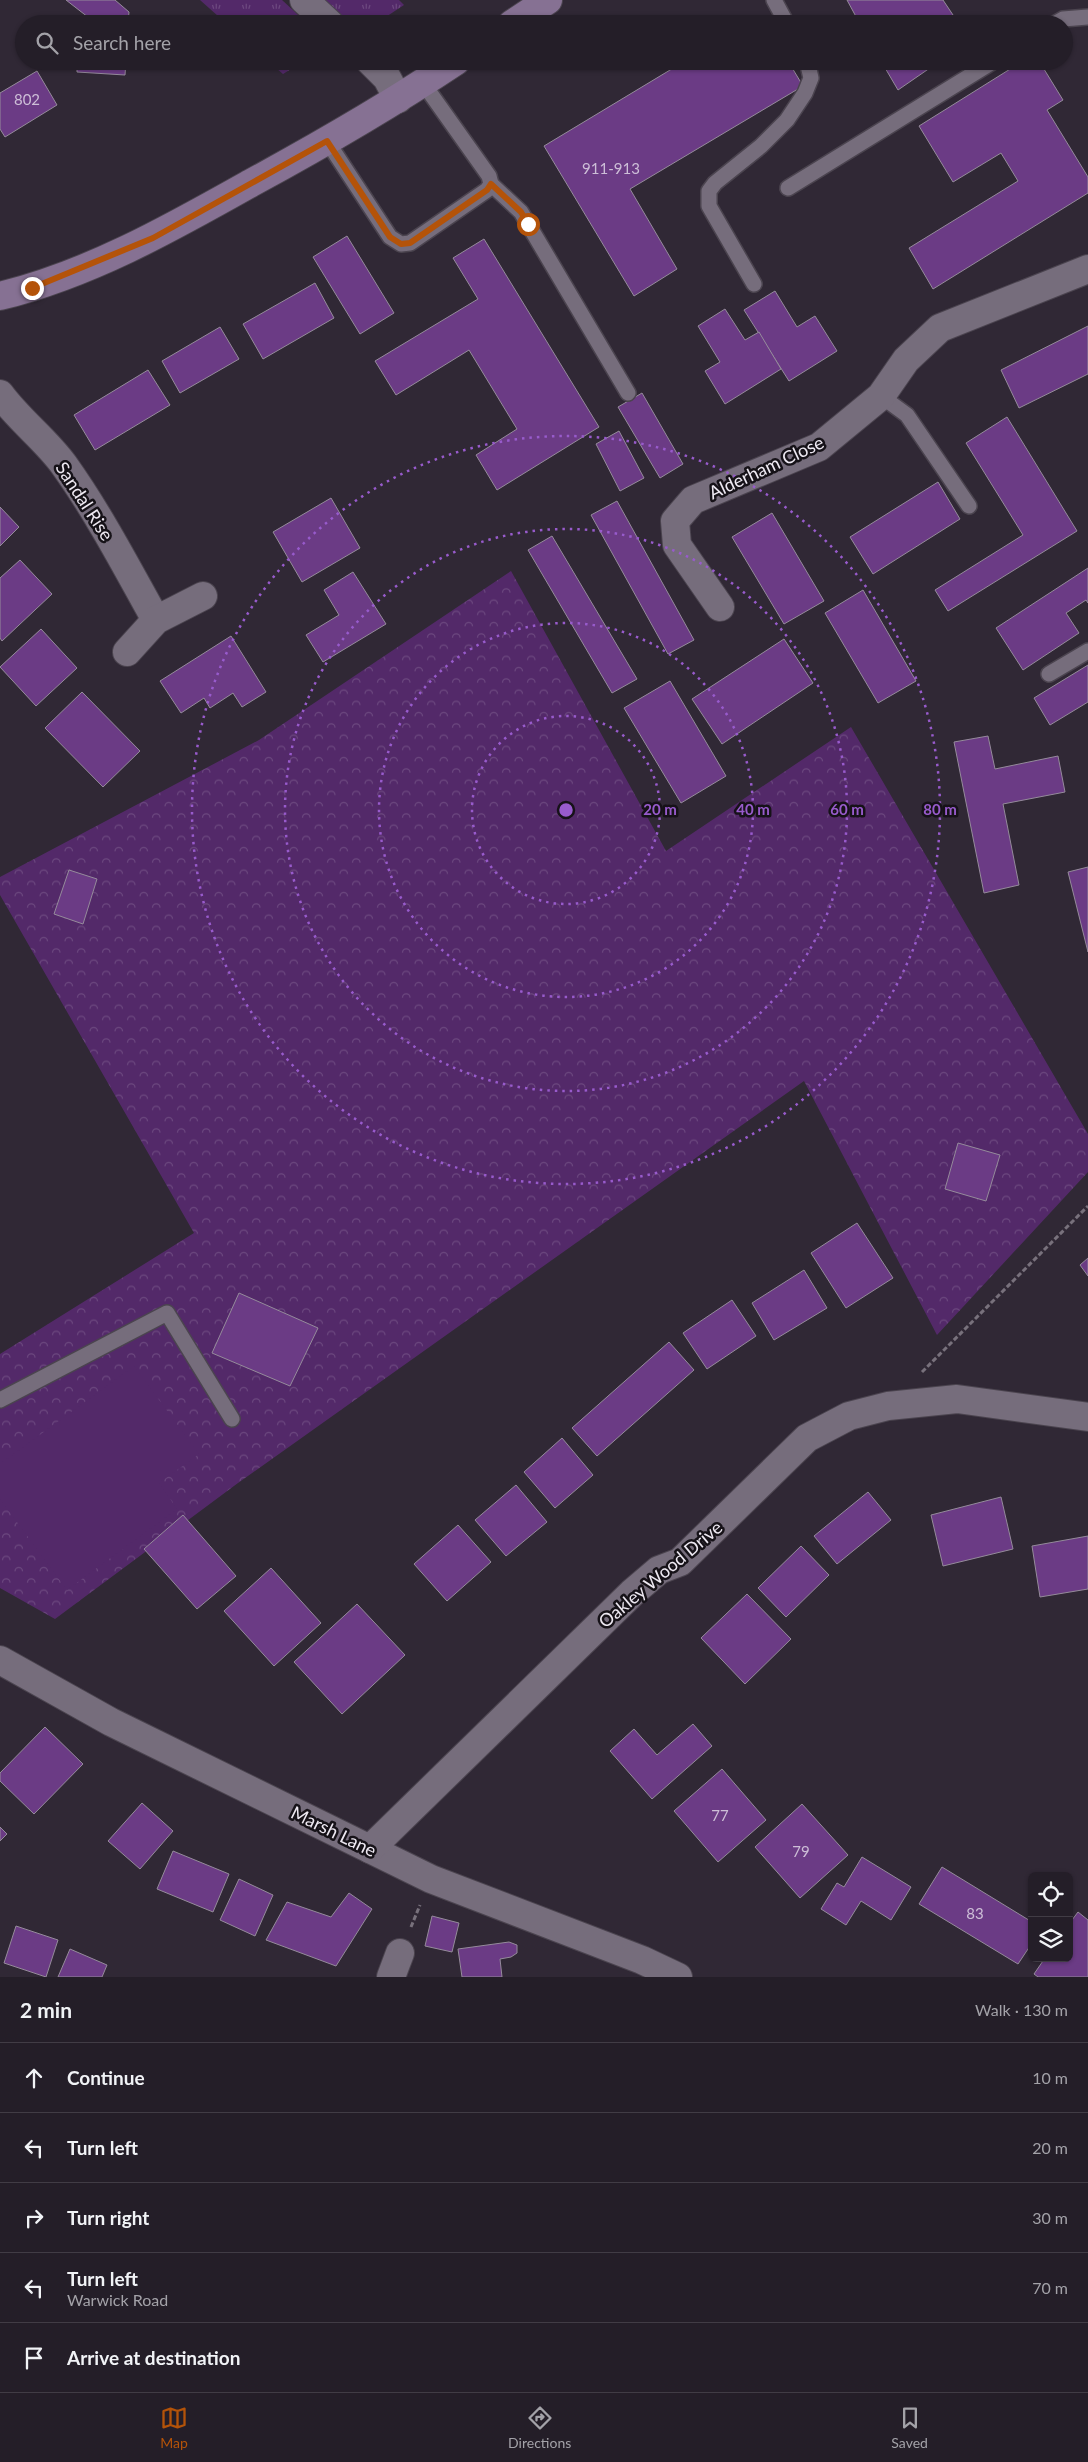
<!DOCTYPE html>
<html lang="en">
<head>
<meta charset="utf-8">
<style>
	:root { --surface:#241e28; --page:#302b34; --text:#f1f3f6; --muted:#a3a2a8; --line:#413c45; --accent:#b45309 }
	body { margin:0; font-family:Lato,sans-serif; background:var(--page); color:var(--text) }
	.controls { position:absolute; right:15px; bottom:15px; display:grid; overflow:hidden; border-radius:8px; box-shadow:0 1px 4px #0004 }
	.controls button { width:45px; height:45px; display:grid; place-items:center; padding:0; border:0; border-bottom:1px solid var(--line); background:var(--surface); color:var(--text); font:25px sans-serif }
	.stop { position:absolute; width:15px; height:15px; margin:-11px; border:4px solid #b45309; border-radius:50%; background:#fff }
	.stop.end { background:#b45309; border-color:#fff; box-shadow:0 1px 5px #0008 }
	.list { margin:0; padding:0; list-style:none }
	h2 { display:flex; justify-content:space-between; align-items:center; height:65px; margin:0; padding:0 20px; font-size:21px }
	h2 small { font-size:16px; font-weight:400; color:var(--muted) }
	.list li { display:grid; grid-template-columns:32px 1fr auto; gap:15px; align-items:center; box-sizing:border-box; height:70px; padding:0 20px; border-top:1px solid var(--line) }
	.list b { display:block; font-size:19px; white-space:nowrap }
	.list p { margin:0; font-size:16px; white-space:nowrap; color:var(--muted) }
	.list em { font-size:16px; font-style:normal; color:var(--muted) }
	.icon { flex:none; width:28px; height:28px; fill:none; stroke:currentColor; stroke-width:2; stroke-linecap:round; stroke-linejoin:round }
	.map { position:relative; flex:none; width:1088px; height:1977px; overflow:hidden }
	.search { position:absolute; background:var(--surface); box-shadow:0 1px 4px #0004; left:15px; right:15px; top:15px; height:55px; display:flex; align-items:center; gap:12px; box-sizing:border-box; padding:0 18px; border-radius:28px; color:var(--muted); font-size:19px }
	.sheet { height:415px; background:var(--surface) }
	nav { display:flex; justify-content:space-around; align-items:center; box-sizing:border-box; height:70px; border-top:1px solid var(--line); background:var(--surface); font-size:14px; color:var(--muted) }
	nav a { display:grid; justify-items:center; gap:2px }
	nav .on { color:var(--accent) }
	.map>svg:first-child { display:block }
	.grass { fill:url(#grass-tufts) }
	.forest { fill:url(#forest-crowns) }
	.pitch { fill:#532969 }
	.building { fill:#6b3b85; stroke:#958b9b }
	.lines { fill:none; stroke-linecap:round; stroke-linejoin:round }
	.service-casing { stroke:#4b444f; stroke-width:18 }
	.minor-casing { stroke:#4b444f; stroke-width:30 }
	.secondary-casing { stroke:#4b444f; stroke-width:30 }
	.path { stroke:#78717c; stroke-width:3; stroke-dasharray:5 2.5; stroke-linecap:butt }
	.service { stroke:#766d7c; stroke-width:15 }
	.minor { stroke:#766d7c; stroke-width:28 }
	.secondary { stroke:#867193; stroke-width:28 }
	.route { stroke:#b45309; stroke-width:6 }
	.ring { fill:none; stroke:#985bcc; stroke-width:2.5; stroke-dasharray:2.5 5 }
	.labels { text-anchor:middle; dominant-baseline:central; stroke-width:5; stroke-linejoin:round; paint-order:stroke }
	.number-label { font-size:15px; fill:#cdbed7 }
	.street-label { font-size:18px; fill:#eee9f2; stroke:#161218 }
	.centre { fill:#985bcc; stroke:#161218; stroke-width:2.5 }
	.ring-label { font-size:15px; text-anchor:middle; font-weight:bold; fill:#985bcc; stroke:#161218; stroke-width:5; stroke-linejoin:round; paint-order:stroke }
</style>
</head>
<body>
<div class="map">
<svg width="1088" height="1977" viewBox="0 0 1088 1977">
	<defs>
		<pattern id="grass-tufts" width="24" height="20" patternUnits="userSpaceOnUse" patternTransform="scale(1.25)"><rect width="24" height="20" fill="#532969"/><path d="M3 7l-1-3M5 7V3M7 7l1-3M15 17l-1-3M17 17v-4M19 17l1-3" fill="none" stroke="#6c487f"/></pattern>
		<pattern id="forest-crowns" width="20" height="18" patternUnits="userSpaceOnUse" patternTransform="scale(1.25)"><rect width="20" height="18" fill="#532969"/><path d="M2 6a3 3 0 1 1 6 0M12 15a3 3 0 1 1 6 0" fill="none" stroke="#6c487f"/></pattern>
	</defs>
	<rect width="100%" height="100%" fill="#302835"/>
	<g class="grass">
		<polygon points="200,0 282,0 308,24 227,24"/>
		<polygon points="325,0 399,0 404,5 375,24 351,24"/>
		<polygon points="268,61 304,61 283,74"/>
	</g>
	<polygon class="forest" points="511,571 666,851 851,727 1088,1134 1088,1172 937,1335 804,1081 238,1483 55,1619 0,1588 0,1354 194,1233 0,895 0,877 259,740"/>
	<polygon class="pitch" points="134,1366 199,1454 159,1483 177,1509 67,1590 0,1499 0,1464"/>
	<g class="building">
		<polygon points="66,0 115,0 129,12 128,24 93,24 93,21"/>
		<polygon points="847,0 943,0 959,24 860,24"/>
		<polygon points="761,16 765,24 748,24"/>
		<polygon points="77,61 126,61 125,75 77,72"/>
		<polygon points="685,61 788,61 803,86 630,189 677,269 634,296 544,146"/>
		<polygon points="881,61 940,61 898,90"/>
		<polygon points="1023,61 1039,61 1063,100 1047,110 1088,177 1088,193 933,289 909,248 1018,181 1001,153 953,182 919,126"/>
		<polygon points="37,71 57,105 5,137 0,129 0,93"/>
		<polygon points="347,236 394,313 360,334 313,257"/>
		<polygon points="484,239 599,427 497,490 476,455 517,429 469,350 396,395 375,361 478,299 453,258"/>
		<polygon points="315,283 334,318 263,359 243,324"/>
		<polygon points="775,291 797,327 815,316 837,351 789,381 744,310"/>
		<polygon points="725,309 745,340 759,332 781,369 725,404 705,371 720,362 698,326"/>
		<polygon points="1088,326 1088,374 1019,408 1001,370"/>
		<polygon points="220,327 239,359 180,393 162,361"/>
		<polygon points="148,370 170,405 95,450 74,415"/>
		<polygon points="642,393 683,464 660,478 618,407"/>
		<polygon points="1007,417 1077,531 948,611 935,590 1023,535 966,443"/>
		<polygon points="619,431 644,478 620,491 596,444"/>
		<polygon points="938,482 960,519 873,574 850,537"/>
		<polygon points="331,498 360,548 302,582 273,532"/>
		<polygon points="617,501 694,640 668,654 591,515"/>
		<polygon points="0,507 19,527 0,546"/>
		<polygon points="772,513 824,601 784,624 732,537"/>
		<polygon points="552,536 637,679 612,693 528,550"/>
		<polygon points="20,560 52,594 2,641 0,638 0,578"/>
		<polygon points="1088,568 1088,603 1086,600 1066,613 1079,633 1023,670 996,628"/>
		<polygon points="353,572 386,624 323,662 306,635 339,615 324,590"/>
		<polygon points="863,590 916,681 878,703 825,613"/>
		<polygon points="41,629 77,668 36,706 0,667"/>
		<polygon points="231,636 266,692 242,707 233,693 210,708 204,698 181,713 160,681"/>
		<polygon points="784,639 813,683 722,744 692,699"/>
		<polygon points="1088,665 1088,702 1050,725 1034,698"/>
		<polygon points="670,681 726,776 681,803 624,708"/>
		<polygon points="82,692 140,751 103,787 45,728"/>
		<polygon points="988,736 995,769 1058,756 1065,792 1003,804 1019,885 984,893 954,742"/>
		<polygon points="1088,867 1088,952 1068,872"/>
		<polygon points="69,870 97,879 83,924 54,914"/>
		<polygon points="958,1143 1000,1155 986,1201 945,1189"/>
		<polygon points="857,1223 893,1278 846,1308 811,1253"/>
		<polygon points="1088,1258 1088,1276 1080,1265"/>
		<polygon points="804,1270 827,1308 774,1340 752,1303"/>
		<polygon points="239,1293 318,1328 290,1386 212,1353"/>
		<polygon points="732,1300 756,1336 707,1369 683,1333"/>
		<polygon points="669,1342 694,1370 597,1456 572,1428"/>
		<polygon points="562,1438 593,1475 555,1508 524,1472"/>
		<polygon points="516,1485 547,1522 506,1556 475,1520"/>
		<polygon points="868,1492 891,1520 837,1564 814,1536"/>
		<polygon points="1001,1497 1013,1549 943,1566 931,1515"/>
		<polygon points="183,1515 236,1576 197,1609 144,1549"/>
		<polygon points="458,1525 491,1562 447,1601 414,1564"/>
		<polygon points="1088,1536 1088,1589 1040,1597 1032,1546"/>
		<polygon points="801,1546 829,1575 786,1617 758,1588"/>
		<polygon points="271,1568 321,1623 274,1666 224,1611"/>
		<polygon points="747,1594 791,1639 745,1684 701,1638"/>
		<polygon points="357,1604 405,1655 342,1714 294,1662"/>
		<polygon points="693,1724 712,1746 652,1799 610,1751 634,1729 657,1755"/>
		<polygon points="45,1727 83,1764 34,1814 0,1781 0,1773"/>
		<polygon points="722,1769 766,1820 718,1862 674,1811"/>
		<polygon points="142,1803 173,1831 140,1869 108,1841"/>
		<polygon points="802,1804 848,1855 800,1898 755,1847"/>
		<polygon points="0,1827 7,1834 0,1841"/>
		<polygon points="173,1851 229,1874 213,1912 157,1889"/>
		<polygon points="862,1857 911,1887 891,1920 861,1901 846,1925 821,1909 837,1883 844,1887"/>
		<polygon points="942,1867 1032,1922 1032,1943 1018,1964 919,1904"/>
		<polygon points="239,1879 273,1895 255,1936 220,1920"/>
		<polygon points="349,1893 372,1909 336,1966 266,1940 287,1902 331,1917"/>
		<polygon points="1078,1912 1088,1920 1088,1977 1038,1977 1034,1974 1045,1958 1069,1958 1069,1924"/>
		<polygon points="432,1916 459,1923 452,1952 425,1946"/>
		<polygon points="16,1926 58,1940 46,1977 4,1963"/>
		<polygon points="509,1942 517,1945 517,1953 511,1957 500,1959 502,1977 462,1977 458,1949"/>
		<polygon points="70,1949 107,1965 102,1977 58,1977"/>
	</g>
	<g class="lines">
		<defs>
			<g id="service">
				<polyline points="774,0 787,24"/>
				<polyline points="1054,24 1063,19 1088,17"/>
				<polyline points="327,141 390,237 401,244 410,243 487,190 491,184 489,176 423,83"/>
				<polyline points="491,184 521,212 628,393"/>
				<polyline points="788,188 994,61"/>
				<polyline points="754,284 709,206 709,191 715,183 761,146 787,120 805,93 811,78 807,61"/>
				<polyline points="881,396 907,415 969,506"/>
				<polyline points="1049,674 1088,651"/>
				<polyline points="0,1400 167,1313 232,1419"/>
			</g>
			<g id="minor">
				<polyline points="304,0 330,24"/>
				<polyline points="370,61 387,78 398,99"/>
				<path d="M0,394C19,420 46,440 64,465C99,514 127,568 156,620"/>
				<polyline points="720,607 677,545 675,521 693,500 819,447 881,396 906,360 940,328 1088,269"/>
				<polyline points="127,652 156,620 203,596"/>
				<polyline points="0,1660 111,1722 431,1879 642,1960 678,1977"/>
				<polyline points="370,1849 632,1593 659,1570 680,1562 807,1438 849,1416 888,1406 957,1399 1088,1417"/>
				<polyline points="391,1977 400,1953"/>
			</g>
			<g id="secondary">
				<polyline points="512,24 548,0"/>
				<path d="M0,296C90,274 171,228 251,183C321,145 390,105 456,61"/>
			</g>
		</defs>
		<use href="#service" class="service-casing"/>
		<use href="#minor" class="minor-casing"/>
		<use href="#secondary" class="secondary-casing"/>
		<g class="path">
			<polyline points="922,1372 1088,1206"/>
			<polyline points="411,1927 420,1905"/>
		</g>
		<use href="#service" class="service"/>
		<use href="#minor" class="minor"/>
		<use href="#secondary" class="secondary"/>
	</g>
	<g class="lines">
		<polyline class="route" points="32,288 153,238 327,141 390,237 401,244 410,243 487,190 491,184 521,212 528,224"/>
	</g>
	<g class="ring">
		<circle cx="566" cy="810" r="94"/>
		<circle cx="566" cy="810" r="187"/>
		<circle cx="566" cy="810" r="281"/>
		<circle cx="566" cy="810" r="374"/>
	</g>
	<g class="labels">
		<g class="number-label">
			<text x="27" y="99">802</text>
			<text x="611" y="168">911-913</text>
			<text x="720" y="1815">77</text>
			<text x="801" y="1851">79</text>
			<text x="975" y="1913">83</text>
		</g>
		<g class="street-label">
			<text transform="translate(766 467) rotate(-25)">Alderham Close</text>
			<text transform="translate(85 501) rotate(57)">Sandal Rise</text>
			<text transform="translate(660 1574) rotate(-40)">Oakley Wood Drive</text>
			<text transform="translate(334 1831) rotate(26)">Marsh Lane</text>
		</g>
	</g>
	<circle cx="566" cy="810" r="8" class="centre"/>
	<g class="ring-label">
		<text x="660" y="815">20 m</text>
		<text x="753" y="815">40 m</text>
		<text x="847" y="815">60 m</text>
		<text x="940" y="815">80 m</text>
	</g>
</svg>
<div class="controls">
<button><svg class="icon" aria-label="locate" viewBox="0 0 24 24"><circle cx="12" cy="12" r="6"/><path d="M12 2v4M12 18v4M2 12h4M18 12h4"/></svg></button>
<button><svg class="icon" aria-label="layers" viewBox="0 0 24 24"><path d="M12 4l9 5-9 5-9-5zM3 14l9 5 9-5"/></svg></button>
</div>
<div class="stop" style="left:528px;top:224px"></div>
<div class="stop end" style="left:32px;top:288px"></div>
<div class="search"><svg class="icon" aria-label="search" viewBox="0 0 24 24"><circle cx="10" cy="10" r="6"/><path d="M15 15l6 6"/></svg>Search here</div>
</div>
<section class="sheet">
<h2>2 min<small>Walk · 130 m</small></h2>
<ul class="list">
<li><svg class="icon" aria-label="ahead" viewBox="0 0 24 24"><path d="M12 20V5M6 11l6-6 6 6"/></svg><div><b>Continue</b></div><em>10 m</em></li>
<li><svg class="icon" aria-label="left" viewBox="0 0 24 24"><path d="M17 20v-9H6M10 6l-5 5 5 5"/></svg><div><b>Turn left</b></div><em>20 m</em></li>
<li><svg class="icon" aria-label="right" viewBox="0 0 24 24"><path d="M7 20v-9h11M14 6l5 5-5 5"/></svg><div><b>Turn right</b></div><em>30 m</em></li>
<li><svg class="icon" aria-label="left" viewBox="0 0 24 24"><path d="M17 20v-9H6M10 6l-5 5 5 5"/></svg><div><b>Turn left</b><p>Warwick Road</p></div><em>70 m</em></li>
<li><svg class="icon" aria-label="arrive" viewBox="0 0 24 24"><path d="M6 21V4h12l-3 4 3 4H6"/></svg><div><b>Arrive at destination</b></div></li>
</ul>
</section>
<nav>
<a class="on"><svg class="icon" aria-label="map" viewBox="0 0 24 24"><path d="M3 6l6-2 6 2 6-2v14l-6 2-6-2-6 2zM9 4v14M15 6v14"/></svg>Map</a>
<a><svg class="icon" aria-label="directions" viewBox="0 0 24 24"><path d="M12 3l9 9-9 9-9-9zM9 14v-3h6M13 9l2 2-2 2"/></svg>Directions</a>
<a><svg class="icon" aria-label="saved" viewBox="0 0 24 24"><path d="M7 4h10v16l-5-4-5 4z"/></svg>Saved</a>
</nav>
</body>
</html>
